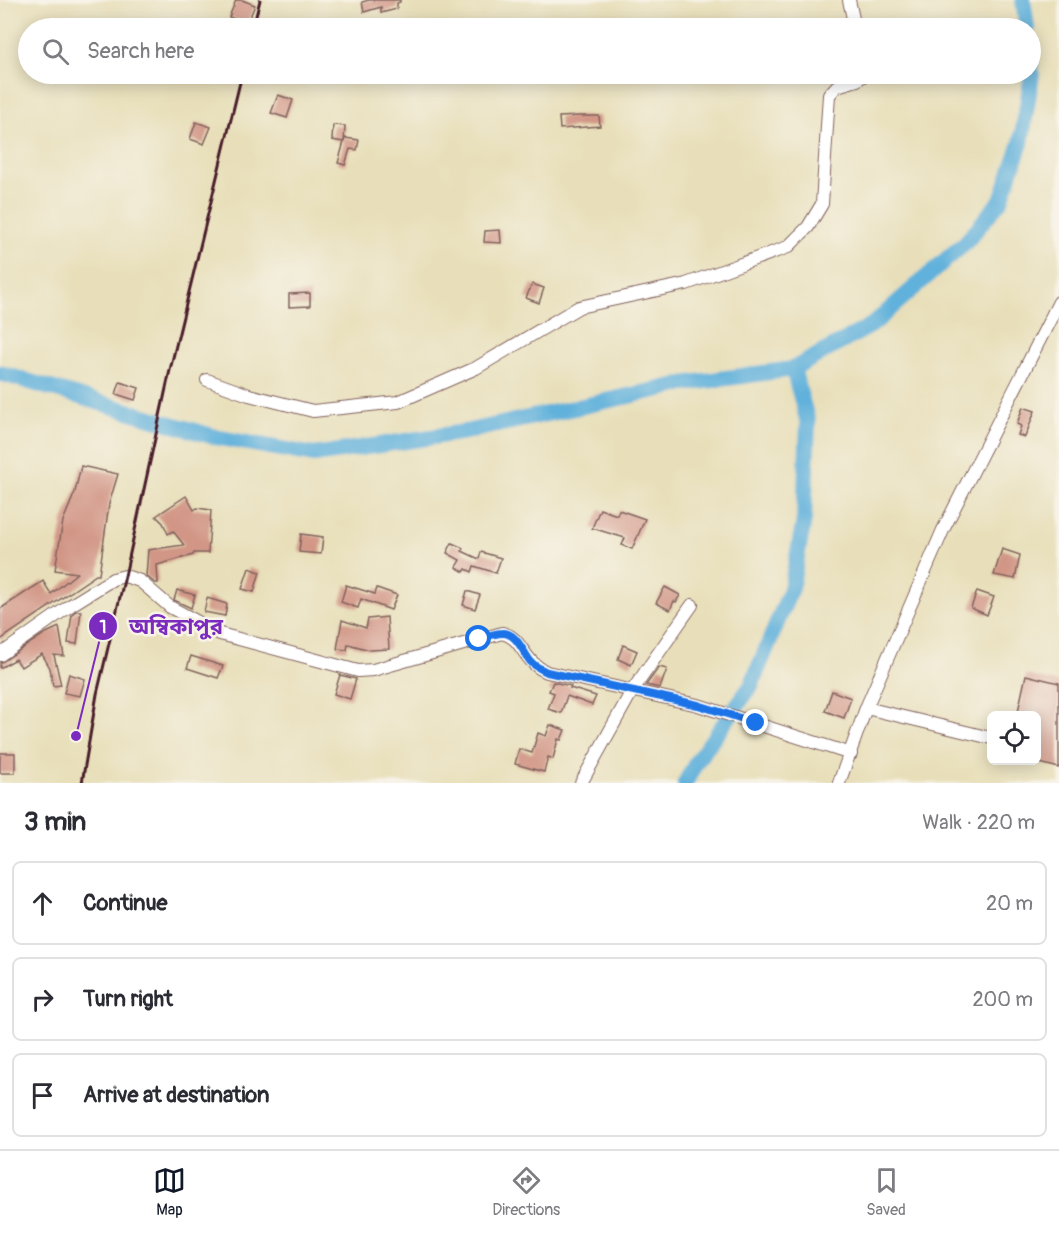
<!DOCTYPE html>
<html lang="en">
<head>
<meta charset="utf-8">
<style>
	:root { --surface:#fff; --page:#f2f2f3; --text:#2b2b33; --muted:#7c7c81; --line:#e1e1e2; --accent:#111827 }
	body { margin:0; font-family:Pangolin,"Noto Sans Bengali",sans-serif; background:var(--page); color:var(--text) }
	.controls { position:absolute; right:18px; bottom:18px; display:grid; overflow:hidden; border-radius:9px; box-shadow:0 3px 15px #0003 }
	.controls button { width:54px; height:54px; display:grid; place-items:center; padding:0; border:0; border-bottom:2px solid var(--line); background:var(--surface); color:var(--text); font:30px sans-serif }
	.stop { position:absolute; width:18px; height:18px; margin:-14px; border:4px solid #1a73e8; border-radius:50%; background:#fff }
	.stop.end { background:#1a73e8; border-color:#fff; box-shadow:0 2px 6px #0008 }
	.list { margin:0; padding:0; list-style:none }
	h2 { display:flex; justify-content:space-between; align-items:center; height:78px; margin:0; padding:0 24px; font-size:26px }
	h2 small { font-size:20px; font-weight:400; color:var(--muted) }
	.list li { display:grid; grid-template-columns:39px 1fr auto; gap:18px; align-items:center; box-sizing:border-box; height:84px; margin:0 12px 12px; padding:0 12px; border:2px solid var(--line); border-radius:9px }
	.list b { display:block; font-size:22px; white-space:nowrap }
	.list em { font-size:20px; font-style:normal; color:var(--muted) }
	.icon { flex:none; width:33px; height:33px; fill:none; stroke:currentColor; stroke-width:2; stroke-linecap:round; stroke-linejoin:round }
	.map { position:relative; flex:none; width:1059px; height:783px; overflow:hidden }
	.search { position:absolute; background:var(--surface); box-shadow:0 3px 15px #0003; left:18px; right:18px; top:18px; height:66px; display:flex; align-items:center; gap:15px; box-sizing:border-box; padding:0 21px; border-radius:33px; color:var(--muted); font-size:22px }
	.sheet { height:366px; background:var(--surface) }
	nav { display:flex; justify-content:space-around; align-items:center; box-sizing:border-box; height:84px; border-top:2px solid var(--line); background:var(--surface); font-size:16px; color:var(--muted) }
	nav a { display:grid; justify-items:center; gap:3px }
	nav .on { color:var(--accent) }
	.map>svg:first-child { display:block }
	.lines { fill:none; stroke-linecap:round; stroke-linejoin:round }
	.river { stroke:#61b1db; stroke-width:16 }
	.building { fill:#d29686 }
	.minor-casing { stroke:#81625d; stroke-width:14 }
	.minor { stroke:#fff; stroke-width:12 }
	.rail { stroke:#4a1f2b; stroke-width:3 }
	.route { stroke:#1a73e8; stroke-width:8 }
	.leader { fill:none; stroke:#7b2cbf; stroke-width:2 }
	.callout-dot { fill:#7b2cbf; stroke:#f7f3e8; stroke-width:2 }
	.mark-label { font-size:18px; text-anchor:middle; font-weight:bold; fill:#fff }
	.callout-label { font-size:22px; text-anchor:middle; font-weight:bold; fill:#7b2cbf; stroke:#f7f3e8; stroke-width:5; stroke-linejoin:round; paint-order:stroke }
</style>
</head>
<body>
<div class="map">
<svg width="1059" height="783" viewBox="0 0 1059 783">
	<rect width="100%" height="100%" fill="#f7f3e8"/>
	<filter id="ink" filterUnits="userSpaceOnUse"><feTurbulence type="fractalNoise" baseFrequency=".0167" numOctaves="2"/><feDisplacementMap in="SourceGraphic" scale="12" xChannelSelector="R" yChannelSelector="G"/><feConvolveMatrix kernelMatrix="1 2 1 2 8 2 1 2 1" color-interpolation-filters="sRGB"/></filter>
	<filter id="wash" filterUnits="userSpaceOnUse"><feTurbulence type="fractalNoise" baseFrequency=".008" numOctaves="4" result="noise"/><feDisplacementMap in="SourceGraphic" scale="24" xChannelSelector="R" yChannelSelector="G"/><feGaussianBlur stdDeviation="1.35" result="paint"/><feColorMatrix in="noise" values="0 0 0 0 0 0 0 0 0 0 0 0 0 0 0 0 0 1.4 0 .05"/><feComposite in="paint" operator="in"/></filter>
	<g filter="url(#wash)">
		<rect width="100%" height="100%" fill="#e8dfba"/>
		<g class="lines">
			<g class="river">
				<polyline points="1023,0 1027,28"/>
				<polyline points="0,373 215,437 314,455 465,432 683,384 793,369 872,325 966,242 1001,200 1021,143 1032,74 1030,63"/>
				<polyline points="685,783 697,761 751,686 791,589 804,520 808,422 793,369"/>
			</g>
		</g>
		<g id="blocks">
			<g class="building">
				<polygon points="236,0 242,0 255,5 247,24 229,17"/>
				<polygon points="369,0 400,0 400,2 397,3 397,9 381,13 381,7 364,12 362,2"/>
				<polygon points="278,95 293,100 287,118 271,113"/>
				<polygon points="579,116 599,116 600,126 560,129 559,117"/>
				<polygon points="196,122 211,127 204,144 190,139"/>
				<polygon points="333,125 345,126 344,142 332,140"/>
				<polygon points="345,138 359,140 357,150 350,149 345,165 338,163"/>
				<polygon points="500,230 501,243 484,242 485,231"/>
				<polygon points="532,284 544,288 539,303 526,298"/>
				<polygon points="310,293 310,306 289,307 289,294"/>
				<polygon points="120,382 139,388 135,400 116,394"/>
				<polygon points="1023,407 1035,411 1025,437 1018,435 1021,426 1017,424"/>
				<polygon points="81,466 118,474 109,504 99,575 96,575 0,640 0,609 43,581 51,594 77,573 55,570 63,521 75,492"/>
				<polygon points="186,496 194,510 197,508 211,510 208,553 194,553 193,555 157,565 158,583 155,583 146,576 148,550 184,545 173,531 168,534 163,523 156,516"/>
				<polygon points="600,509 617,515 619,510 645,519 632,549 622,545 625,538 592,528"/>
				<polygon points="301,534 323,537 321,554 299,552"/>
				<polygon points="452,543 463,548 462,551 479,559 481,552 501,558 496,573 474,566 472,572 466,569 464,572 456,567 460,560 447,553"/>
				<polygon points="1002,549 1020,555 1015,579 994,575"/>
				<polygon points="249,568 260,572 254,592 242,589"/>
				<polygon points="346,585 375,594 377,588 397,595 391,610 361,599 358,608 341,602"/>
				<polygon points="665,587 680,595 676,602 674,601 670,610 656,603"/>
				<polygon points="177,590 195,595 191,608 174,600"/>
				<polygon points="467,591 480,595 475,609 463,605"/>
				<polygon points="977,591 994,597 987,615 971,608"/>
				<polygon points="207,598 227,604 225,616 204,612"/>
				<polygon points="76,611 81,611 77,644 68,643 72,614"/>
				<polygon points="387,617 389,649 370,650 348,644 347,650 337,649 342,620 366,628 368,619"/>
				<polygon points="59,627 64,656 54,655 61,685 53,686 50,668 42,654 21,667 16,659 0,668 0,663 44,634"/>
				<polygon points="623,645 637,651 631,665 618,659"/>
				<polygon points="191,656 223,666 218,678 187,668"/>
				<polygon points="659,667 667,669 660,688 646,685"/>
				<polygon points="69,674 85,679 80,696 64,693"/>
				<polygon points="340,675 356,679 350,699 334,694"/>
				<polygon points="1026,675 1059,683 1059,768 1036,762 1036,716 1017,716"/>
				<polygon points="553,682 571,686 570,688 596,696 592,705 567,696 561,713 548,709 554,693 549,691"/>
				<polygon points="832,691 851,698 844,718 825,711"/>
				<polygon points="550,725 565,730 561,740 558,739 553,759 548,757 544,772 515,764 519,749 532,753 538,733 546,736"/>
				<rect x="0" y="753" width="15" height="20"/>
			</g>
		</g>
	</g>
	<g filter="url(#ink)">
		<use href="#blocks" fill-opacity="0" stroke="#81625d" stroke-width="1.5"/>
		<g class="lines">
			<defs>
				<g id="minor">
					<polyline points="849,0 855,28"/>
					<polyline points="207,380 249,395 313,411 398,402 476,368 579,307 686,284 788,247 808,227 822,204 829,95 837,86 857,80 866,74"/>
					<path d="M0,655L71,605L113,579L125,576L140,581L170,607L220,634L358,671L373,670L502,633C523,637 522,662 547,672L698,705L851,754"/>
					<polyline points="866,708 991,738"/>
					<polyline points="581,783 632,691 692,605"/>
					<polyline points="839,783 866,708 943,530 1059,302"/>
				</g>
			</defs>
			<use href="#minor" class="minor-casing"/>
			<use href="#minor" class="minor"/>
			<g class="rail">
				<polyline points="253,28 260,0"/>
				<polyline points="82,783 97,694 125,576 170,370 242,74"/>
			</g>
		</g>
	</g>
	<g class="lines" filter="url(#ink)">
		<path class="route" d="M479,639C486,637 495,633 502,633C517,632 523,653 531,662C536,667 541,669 547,672L698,705L756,723"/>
	</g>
	<path class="leader" d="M76 736L103 626"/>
	<g class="callout-dot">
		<circle cx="76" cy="736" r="6"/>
		<circle cx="103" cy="626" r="15"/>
	</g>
	<g class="mark-label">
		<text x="103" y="633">1</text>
	</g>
	<g class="callout-label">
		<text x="176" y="634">অম্বিকাপুর</text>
	</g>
</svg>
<div class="controls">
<button><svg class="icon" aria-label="locate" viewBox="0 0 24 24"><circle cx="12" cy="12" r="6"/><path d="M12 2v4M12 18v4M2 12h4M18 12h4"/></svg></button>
</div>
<div class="stop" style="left:479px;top:639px"></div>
<div class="stop end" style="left:756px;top:723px"></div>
<div class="search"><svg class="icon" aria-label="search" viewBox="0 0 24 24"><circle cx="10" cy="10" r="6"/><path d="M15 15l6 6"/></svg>Search here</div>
</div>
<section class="sheet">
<h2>3 min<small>Walk · 220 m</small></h2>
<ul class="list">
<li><svg class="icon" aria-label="ahead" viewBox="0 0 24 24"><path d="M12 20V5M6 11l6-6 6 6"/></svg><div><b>Continue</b></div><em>20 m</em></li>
<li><svg class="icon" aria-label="right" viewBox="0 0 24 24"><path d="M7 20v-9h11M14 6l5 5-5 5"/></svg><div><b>Turn right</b></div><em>200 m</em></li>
<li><svg class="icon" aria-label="arrive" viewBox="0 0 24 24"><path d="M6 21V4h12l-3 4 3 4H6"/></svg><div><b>Arrive at destination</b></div></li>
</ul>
</section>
<nav>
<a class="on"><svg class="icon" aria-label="map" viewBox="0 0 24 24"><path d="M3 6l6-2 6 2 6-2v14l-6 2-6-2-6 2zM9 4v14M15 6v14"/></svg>Map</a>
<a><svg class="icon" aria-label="directions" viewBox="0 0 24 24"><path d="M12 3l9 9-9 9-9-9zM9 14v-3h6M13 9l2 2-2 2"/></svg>Directions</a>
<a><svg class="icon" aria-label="saved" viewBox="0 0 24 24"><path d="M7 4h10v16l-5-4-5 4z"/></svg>Saved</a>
</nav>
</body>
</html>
